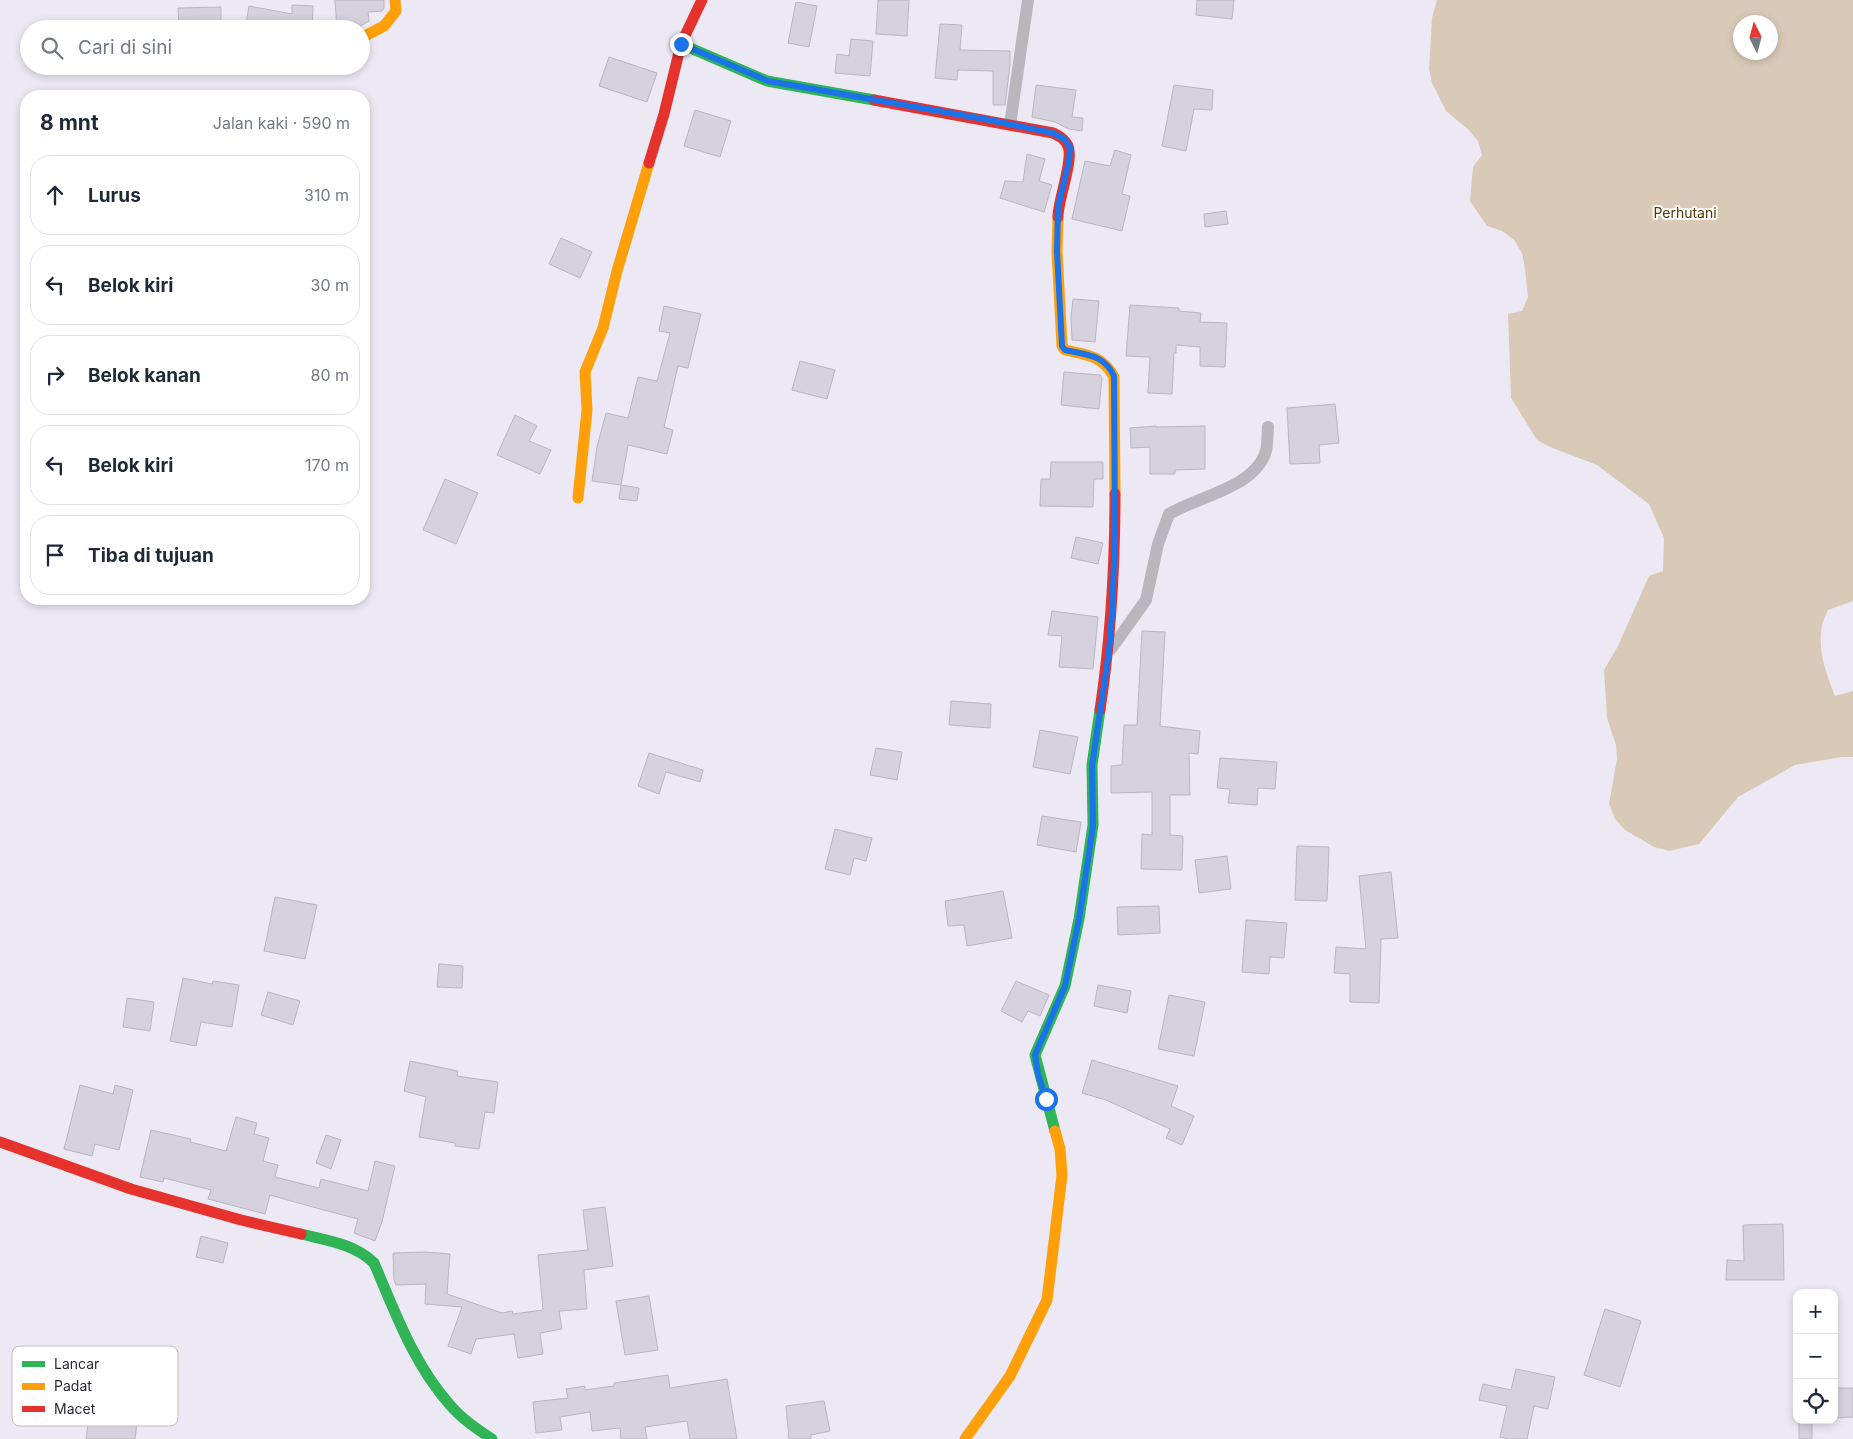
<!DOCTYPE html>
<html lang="id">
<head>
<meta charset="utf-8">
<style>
	:root { --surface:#fff; --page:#f2f2f3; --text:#1f2937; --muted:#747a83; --line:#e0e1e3 }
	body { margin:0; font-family:Inter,sans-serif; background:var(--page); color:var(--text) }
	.controls { position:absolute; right:15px; bottom:15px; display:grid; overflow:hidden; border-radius:10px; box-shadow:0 2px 8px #0003 }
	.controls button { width:45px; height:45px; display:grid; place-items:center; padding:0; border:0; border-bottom:1px solid var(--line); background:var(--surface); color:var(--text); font:25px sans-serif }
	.compass { position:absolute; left:1733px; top:15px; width:45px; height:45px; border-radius:50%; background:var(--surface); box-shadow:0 2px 8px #0003; rotate:354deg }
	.stop { position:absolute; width:15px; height:15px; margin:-11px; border:4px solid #1a73e8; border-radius:50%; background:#fff }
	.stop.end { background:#1a73e8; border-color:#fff; box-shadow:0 1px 5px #0008 }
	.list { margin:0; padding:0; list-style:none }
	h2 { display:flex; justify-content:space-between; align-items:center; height:65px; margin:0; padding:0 20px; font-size:21px }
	h2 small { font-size:16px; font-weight:400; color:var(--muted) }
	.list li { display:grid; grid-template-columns:32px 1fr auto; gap:15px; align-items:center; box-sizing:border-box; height:80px; margin:0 10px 10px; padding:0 10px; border:1px solid var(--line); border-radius:20px }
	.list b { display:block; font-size:19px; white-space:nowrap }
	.list em { font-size:16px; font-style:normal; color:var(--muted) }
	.icon { flex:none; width:28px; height:28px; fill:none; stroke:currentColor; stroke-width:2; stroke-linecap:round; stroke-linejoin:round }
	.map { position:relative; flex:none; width:1853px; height:1439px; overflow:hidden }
	.search { position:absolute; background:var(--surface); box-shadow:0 2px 8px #0003; left:20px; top:20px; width:350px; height:55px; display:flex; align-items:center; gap:12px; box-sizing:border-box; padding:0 18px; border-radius:28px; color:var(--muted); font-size:19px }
	.panel { position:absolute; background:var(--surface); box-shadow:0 2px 8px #0003; left:20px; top:90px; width:350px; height:515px; border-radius:20px }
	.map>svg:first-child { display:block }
	.forest { fill:#d9cab8; fill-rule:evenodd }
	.building { fill:#d5d2dd; stroke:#b9b6c1 }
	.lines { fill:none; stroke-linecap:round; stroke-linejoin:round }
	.street { stroke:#b9b7bd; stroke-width:12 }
	.fast { stroke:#30b455; stroke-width:11 }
	.slow { stroke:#ff9f0a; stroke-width:11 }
	.jam { stroke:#e5322d; stroke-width:11 }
	.route { stroke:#1a73e8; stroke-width:6 }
	.labels { text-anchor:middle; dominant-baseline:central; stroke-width:4; stroke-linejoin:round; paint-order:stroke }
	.park-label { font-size:14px; fill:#503700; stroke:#fff }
	.key { fill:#fff; stroke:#bfbec2; stroke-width:1 }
	.key-label { font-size:14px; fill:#2a2732 }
</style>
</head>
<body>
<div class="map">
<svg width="1853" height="1439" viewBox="0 0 1853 1439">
	<rect width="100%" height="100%" fill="#ece9f5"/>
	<path class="forest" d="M1437,0H1853V601L1828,610C1813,638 1824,668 1835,696L1853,691V757H1842L1795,765L1738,797L1699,844L1669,851L1654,847L1625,830L1615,819L1609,804L1617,759L1616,745L1607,718L1604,670L1618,646L1649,576L1663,571L1664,538L1649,504L1597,465L1550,447L1537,440L1511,398L1508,314L1522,311L1528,297L1525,269L1522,253L1514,240L1502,231L1487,226L1470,201L1473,167L1482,155L1478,141L1469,130L1446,111L1432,83L1429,69L1432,18ZM1740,22H1770V52H1740Z"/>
	<g class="building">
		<polygon points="335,0 384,0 384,8 382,11 368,12 369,21 355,29 337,29"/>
		<polygon points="878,0 909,0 907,36 876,34"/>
		<polygon points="1197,0 1234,0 1232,19 1196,15"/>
		<polygon points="796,2 817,6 809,47 788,43"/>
		<polygon points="292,5 313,6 312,29 245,29 249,6 292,14"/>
		<polygon points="221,7 221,29 197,29 197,24 179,25 178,8"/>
		<polygon points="940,24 962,25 960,50 1010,51 1010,65 1005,105 993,105 993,71 958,70 957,80 935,78"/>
		<polygon points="851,39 873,41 870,76 835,73 837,54 849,56"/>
		<polygon points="609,57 657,73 647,102 599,86"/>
		<polygon points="1036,85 1076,90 1072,117 1083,118 1082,131 1069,129 1055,122 1032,117"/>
		<polygon points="1174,85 1213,90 1212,110 1194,109 1186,151 1162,146"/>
		<polygon points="695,110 731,121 720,157 684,146"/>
		<polygon points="1115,150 1131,155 1122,194 1130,196 1122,231 1072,219 1085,161 1110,166"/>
		<polygon points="1027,154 1045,159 1039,181 1052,185 1044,212 1000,198 1005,181 1023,182"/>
		<polygon points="1226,211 1228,224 1205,227 1204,214"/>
		<polygon points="561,238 592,252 580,278 549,264"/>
		<polygon points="1073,299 1099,301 1095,342 1072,340 1071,317"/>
		<polygon points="1130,305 1179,308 1179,311 1201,313 1200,322 1227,323 1225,367 1200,366 1200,347 1176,345 1176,353 1174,353 1172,394 1148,393 1150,357 1126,356"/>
		<polygon points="664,306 701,314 688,368 678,366 664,427 673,430 667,454 628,445 621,485 592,481 597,447 606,413 628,418 638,377 657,381 670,333 659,331"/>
		<polygon points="800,361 835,370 827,399 792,390"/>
		<polygon points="1064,372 1100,375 1102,378 1099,409 1061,405"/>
		<polygon points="1335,404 1339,443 1319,445 1320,463 1290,464 1287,408"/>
		<polygon points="515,415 537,426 529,441 551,450 540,474 497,455"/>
		<polygon points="1156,426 1156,427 1205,426 1205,469 1175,470 1175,474 1150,474 1150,447 1131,448 1130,428"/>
		<polygon points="1051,462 1103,462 1103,479 1094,479 1093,507 1040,506 1041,479 1050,479"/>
		<polygon points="445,479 478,493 456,544 423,530"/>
		<polygon points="621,485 639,488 637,501 619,499"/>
		<polygon points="1076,537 1103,543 1098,564 1071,558"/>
		<polygon points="1052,611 1098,617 1093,669 1059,667 1062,636 1048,635"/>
		<polygon points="1142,631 1165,632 1160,726 1200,731 1198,754 1189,753 1190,795 1170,795 1170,835 1183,836 1182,870 1141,869 1142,834 1152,835 1152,792 1111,793 1111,766 1122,765 1124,725 1137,725"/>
		<polygon points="951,701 991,704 990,728 949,725"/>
		<polygon points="1040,730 1078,737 1070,774 1033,767"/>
		<polygon points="876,748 902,752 897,780 870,775"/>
		<polygon points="649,753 703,770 700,782 666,772 659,794 638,786"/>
		<polygon points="1220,758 1277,762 1275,789 1258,788 1257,805 1228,803 1230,789 1217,788"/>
		<polygon points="1042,816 1081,822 1076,852 1037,845"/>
		<polygon points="835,829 872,838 866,861 854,858 850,875 825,869"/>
		<polygon points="1297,846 1329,847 1327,901 1295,900"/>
		<polygon points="1227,856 1231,889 1199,893 1195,860"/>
		<polygon points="1391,872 1398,938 1381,939 1379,1003 1350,1002 1350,974 1334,973 1336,947 1366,949 1359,876"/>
		<polygon points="1003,891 1012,938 967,946 964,925 948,926 945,901"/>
		<polygon points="275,897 317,905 305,959 264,951"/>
		<polygon points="1159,906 1160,933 1118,935 1117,907"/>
		<polygon points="1246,920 1287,923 1284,958 1270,957 1269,974 1242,972"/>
		<polygon points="439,964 463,966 462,988 437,987"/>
		<polygon points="183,978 212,984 213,981 239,985 232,1027 201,1022 196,1046 170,1041"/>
		<polygon points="1016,981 1049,995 1040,1016 1028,1011 1022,1022 1001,1011"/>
		<polygon points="1098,985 1131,991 1127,1013 1094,1006"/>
		<polygon points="268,992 300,1001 293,1025 261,1015"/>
		<polygon points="1169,995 1205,1002 1194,1056 1158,1049"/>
		<polygon points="127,998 154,1002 150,1031 123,1027"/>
		<polygon points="1092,1060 1178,1086 1171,1106 1194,1116 1182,1145 1166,1138 1170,1129 1106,1100 1082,1093"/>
		<polygon points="410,1061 458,1071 457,1076 498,1082 494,1113 485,1112 479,1149 455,1146 455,1143 419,1137 426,1097 404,1091"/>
		<polygon points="80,1085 113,1094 115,1085 133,1090 119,1150 95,1144 92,1156 64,1149"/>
		<polygon points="236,1117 257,1123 254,1134 269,1138 263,1161 278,1165 275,1177 319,1188 321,1179 368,1191 375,1161 395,1166 382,1222 375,1241 354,1233 358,1219 320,1209 270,1195 265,1214 208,1199 211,1190 164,1178 163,1182 140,1177 151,1130 191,1139 190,1142 226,1151"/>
		<polygon points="326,1135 341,1140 331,1169 316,1163"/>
		<polygon points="605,1207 613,1266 584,1270 587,1309 559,1311 562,1329 540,1333 543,1354 518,1358 514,1334 476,1339 471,1354 448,1346 462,1307 425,1304 426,1284 396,1285 394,1280 393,1253 425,1252 450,1254 447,1294 502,1313 512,1311 513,1314 543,1310 538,1255 588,1250 583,1210"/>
		<polygon points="1783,1224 1784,1280 1726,1280 1727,1260 1744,1261 1743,1225"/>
		<polygon points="201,1236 228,1243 223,1263 196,1257"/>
		<polygon points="649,1296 658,1350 625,1355 616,1301"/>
		<polygon points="1605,1309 1641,1321 1620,1387 1584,1375"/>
		<polygon points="1516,1369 1555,1377 1548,1409 1534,1406 1527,1439 1508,1439 1500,1437 1507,1406 1479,1400 1483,1384 1511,1390"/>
		<polygon points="668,1375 670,1388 727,1379 737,1439 690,1439 687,1421 645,1427 647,1439 621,1439 620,1428 592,1431 590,1412 560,1417 562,1430 536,1433 533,1402 568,1398 566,1389 585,1386 585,1390 614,1386 614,1383"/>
		<polygon points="1834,1388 1853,1388 1853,1417 1834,1418"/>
		<polygon points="824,1401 830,1431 811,1435 811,1439 789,1439 786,1406"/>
		<polygon points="90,1407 119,1410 118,1421 137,1423 135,1439 86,1439"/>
		<rect x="1799" y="1420" width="13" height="19"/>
	</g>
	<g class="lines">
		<g class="street">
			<polyline points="1010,125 1028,0"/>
			<path d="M1111,649L1146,600L1158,544L1169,514C1199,496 1251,489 1265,454C1268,447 1267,436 1268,427"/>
		</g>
		<g class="fast">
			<polyline points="681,44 767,81 874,100"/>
			<polyline points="1055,1131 1035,1055 1065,986 1079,919 1093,825 1092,765 1100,710"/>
			<path d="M301,1234C326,1240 355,1244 374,1263C395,1312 414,1365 450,1405C462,1419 477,1429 492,1439"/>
		</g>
		<g class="slow">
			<polyline points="361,38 384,26 396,11 395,0"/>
			<path d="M1058,217L1057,251L1062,346L1065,350C1087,355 1102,355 1114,377L1115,494"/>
			<polyline points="578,498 587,410 585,372 603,328 617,271 649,163"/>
			<polyline points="965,1439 1010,1376 1047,1300 1062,1175 1060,1149 1055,1131"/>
		</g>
		<g class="jam">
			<path d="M874,100L1053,133C1059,136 1065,139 1068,146C1074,160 1058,199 1058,217"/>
			<polyline points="649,163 664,114 681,44 702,0"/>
			<path d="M1100,710C1111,637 1115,568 1115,494"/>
			<polyline points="0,1142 131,1189 241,1220 301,1234"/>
		</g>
	</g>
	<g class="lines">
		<path class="route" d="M681,44L768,81L984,119L1053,133L1064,139L1070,147L1069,161L1058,207L1057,251L1062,346L1065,350C1086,355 1104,354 1114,376L1115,533L1112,614L1109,651L1092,766L1093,826L1079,919L1065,986L1035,1055L1038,1074L1046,1099"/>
	</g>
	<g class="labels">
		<g class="park-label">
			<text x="1685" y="212">Perhutani</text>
		</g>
	</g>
	<rect x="12" y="1346" width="166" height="80" rx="8" class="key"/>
	<rect x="22" y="1361" width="23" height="6" fill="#30b455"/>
	<rect x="22" y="1383" width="23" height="7" fill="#ff9f0a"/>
	<rect x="22" y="1406" width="23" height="6" fill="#e5322d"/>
	<g class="key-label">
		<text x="54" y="1369">Lancar</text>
		<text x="54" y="1391">Padat</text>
		<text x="54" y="1414">Macet</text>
	</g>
</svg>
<div class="controls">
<button>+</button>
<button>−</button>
<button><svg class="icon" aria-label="locate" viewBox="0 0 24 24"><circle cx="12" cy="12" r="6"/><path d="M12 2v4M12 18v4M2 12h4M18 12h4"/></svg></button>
</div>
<svg class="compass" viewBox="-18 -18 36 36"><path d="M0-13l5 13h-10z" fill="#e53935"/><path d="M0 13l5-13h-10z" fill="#747a83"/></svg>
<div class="stop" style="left:1046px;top:1099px"></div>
<div class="stop end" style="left:681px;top:44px"></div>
<div class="search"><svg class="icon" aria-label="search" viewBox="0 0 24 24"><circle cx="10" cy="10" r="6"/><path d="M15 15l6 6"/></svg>Cari di sini</div>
<section class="panel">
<h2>8 mnt<small>Jalan kaki · 590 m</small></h2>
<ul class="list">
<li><svg class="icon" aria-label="ahead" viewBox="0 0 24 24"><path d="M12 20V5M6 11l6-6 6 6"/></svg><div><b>Lurus</b></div><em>310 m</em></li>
<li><svg class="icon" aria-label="left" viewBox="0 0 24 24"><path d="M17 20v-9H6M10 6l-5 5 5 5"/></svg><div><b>Belok kiri</b></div><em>30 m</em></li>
<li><svg class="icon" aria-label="right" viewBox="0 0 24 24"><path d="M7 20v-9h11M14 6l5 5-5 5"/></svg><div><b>Belok kanan</b></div><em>80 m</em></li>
<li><svg class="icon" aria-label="left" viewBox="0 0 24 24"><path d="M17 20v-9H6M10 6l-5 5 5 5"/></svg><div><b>Belok kiri</b></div><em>170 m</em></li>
<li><svg class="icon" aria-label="arrive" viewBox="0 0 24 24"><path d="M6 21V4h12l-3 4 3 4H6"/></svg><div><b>Tiba di tujuan</b></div></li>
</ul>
</section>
</div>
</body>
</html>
